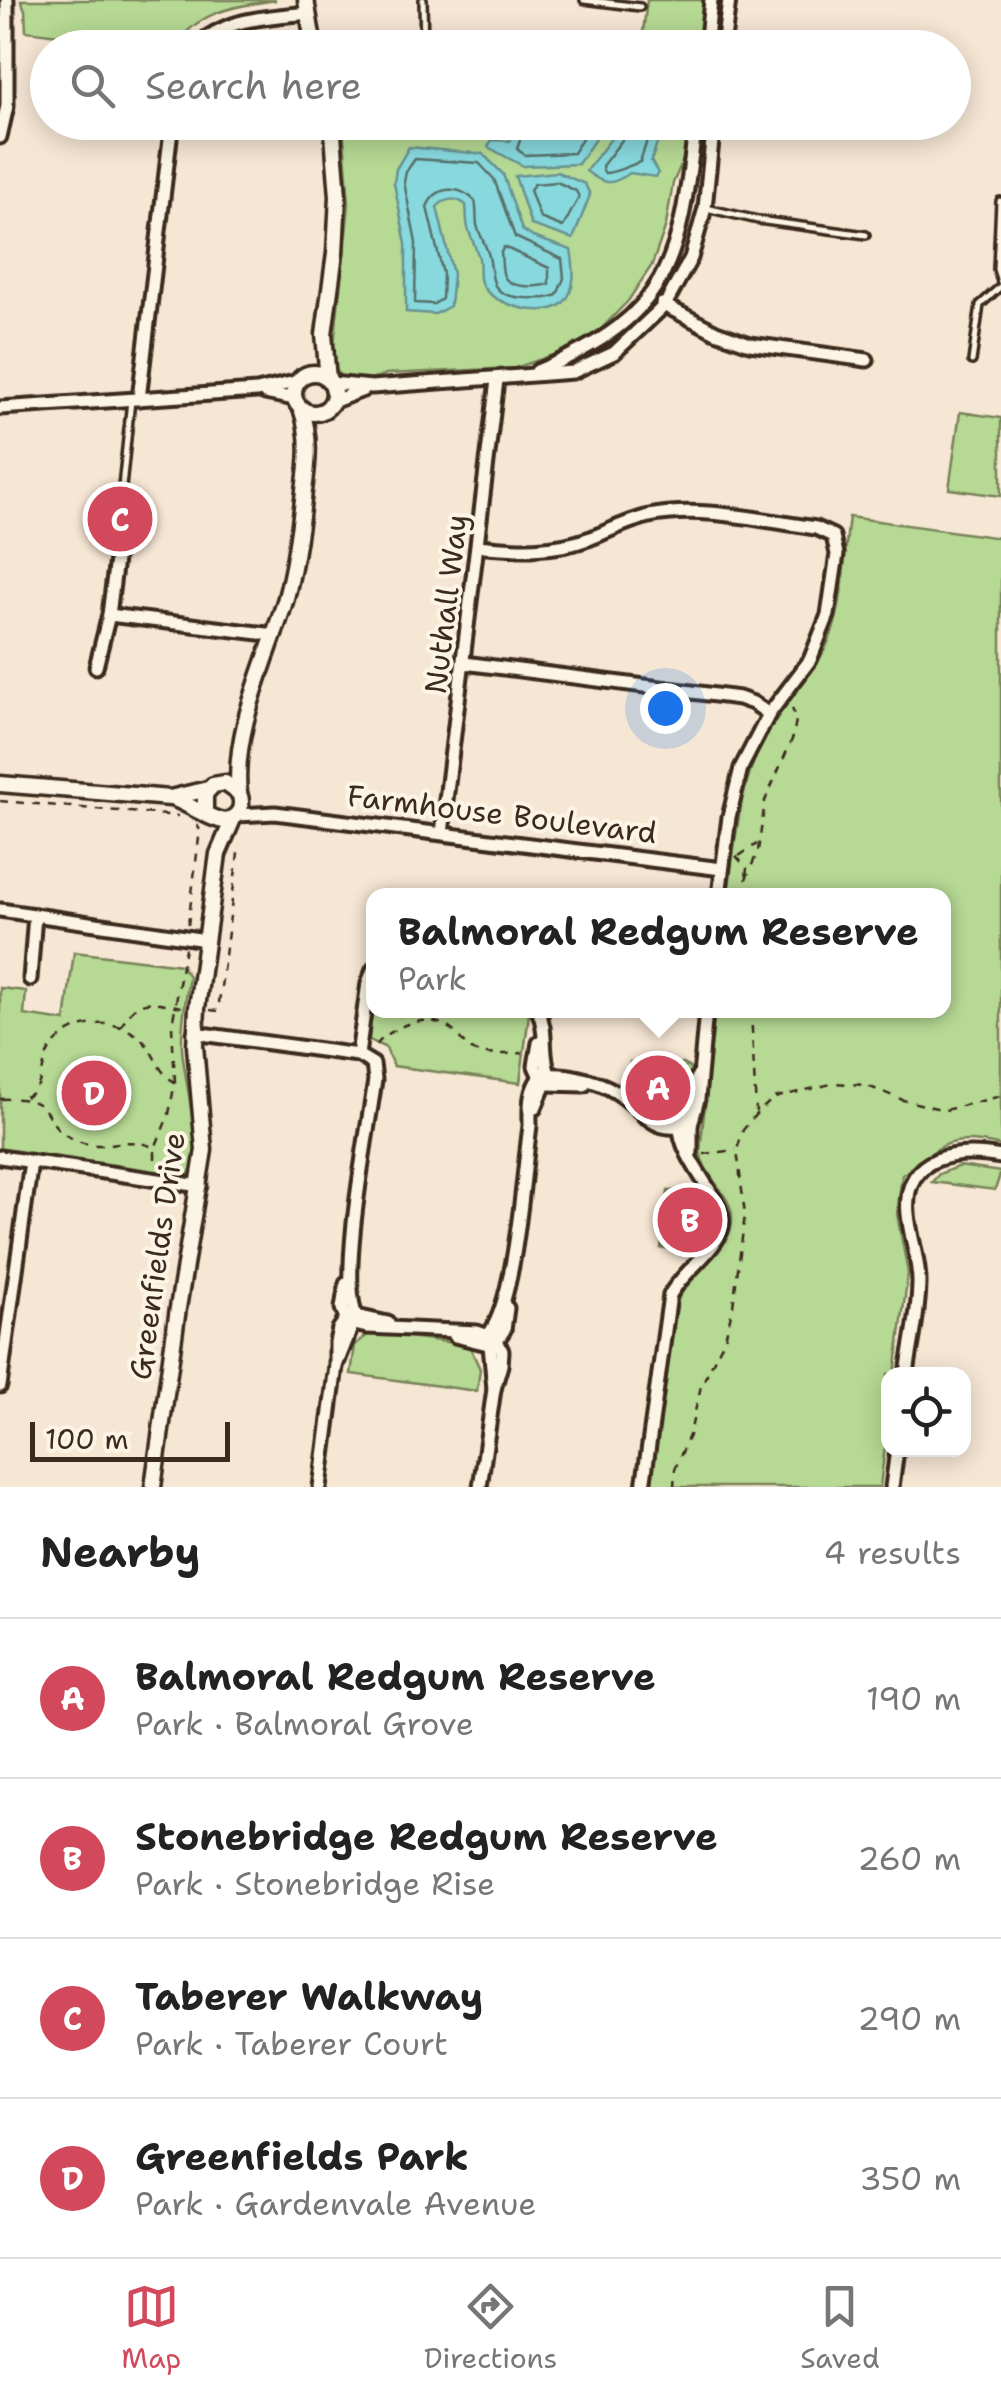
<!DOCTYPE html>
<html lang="en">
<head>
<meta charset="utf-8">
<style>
	:root { --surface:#fff; --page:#f6f6f6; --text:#222; --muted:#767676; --line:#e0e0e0; --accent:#d1495b }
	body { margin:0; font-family:"Shantell Sans",sans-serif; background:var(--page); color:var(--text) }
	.controls { position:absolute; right:30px; bottom:30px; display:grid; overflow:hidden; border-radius:20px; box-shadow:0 5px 25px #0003 }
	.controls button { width:90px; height:90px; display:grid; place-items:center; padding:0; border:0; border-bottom:2px solid var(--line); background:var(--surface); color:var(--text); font:50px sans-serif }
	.scale { position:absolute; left:30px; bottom:25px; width:200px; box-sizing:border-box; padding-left:10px; border:5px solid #3b2a1e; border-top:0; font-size:28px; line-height:35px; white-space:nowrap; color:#3b2a1e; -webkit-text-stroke:8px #fcf5e5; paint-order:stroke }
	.you { position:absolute; left:665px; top:708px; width:35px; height:35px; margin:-25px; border:8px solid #fff; border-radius:50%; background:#1a73e8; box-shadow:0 0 0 15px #1a73e833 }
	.badge { display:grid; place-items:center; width:65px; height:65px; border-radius:50%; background:var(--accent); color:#fff; font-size:32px; font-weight:700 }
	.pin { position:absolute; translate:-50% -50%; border:5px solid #fff; box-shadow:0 2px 10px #0006 }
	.popup { position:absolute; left:366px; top:888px; width:585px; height:130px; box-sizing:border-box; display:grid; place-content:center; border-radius:20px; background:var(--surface); filter:drop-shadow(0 2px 8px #0005); font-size:32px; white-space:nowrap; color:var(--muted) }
	.popup b { font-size:38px; color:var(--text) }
	.popup::after { content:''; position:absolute; left:50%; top:100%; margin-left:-20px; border:20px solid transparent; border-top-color:var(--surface) }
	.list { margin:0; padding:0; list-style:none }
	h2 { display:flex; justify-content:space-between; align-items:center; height:130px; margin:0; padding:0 40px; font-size:42px }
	h2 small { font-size:32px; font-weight:400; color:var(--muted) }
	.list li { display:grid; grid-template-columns:65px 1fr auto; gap:30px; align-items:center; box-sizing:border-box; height:160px; padding:0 40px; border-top:2px solid var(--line) }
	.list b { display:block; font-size:38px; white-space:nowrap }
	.list p { margin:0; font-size:32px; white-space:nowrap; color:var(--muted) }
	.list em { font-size:32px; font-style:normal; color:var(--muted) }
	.icon { flex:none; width:55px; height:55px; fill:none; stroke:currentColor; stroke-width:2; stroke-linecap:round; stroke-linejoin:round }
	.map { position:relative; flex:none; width:1001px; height:1487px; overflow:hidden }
	.search { position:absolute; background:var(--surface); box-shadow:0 5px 25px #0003; left:30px; right:30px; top:30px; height:110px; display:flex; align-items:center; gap:25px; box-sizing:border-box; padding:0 35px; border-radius:55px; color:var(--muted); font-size:38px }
	.sheet { height:770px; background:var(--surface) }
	nav { display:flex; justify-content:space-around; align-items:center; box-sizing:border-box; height:140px; border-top:2px solid var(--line); background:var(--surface); font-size:28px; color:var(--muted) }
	nav a { display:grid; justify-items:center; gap:5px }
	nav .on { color:var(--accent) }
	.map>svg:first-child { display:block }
	.green { fill:#b6d994; stroke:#788259; stroke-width:2.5 }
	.water { fill:#87d9de; stroke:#699391; stroke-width:2.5 }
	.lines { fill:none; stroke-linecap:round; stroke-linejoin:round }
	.shore { stroke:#59706b; stroke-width:2.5 }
	.service-casing { stroke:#3b2a1e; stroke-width:12 }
	.minor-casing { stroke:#3b2a1e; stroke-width:19 }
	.tertiary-casing { stroke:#3b2a1e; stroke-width:21 }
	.path { stroke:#3b2a1e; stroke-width:2.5; stroke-dasharray:8 8; stroke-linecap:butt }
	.service { stroke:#fcf5e5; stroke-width:5 }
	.minor { stroke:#fcf5e5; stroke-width:11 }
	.tertiary { stroke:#fcf5e5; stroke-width:14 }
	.labels { text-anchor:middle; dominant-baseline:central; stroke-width:8; stroke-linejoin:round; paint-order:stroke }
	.street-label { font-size:30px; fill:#3b2a1e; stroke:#fcf5e5 }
</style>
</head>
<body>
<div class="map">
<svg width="1001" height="1487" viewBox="0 0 1001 1487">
	<rect width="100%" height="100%" fill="#f6e6d4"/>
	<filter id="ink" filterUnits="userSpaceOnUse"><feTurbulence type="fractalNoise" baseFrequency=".01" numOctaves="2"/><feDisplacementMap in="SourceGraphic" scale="20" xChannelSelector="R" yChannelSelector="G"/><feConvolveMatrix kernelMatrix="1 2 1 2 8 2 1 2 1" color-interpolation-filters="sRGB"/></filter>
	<g filter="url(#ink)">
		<g class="green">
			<path d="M21,0H276C237,6 198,10 175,47L160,48L26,31L25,10Z"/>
			<polygon points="647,0 705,0 699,47 641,48"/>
			<path d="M343,123H689L683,160L673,183L666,225L652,265L628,301L600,330L565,351L515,368L386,374C372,380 354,382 340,376L332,364L349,205Z"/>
			<polygon points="960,412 1001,418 1001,496 949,489"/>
			<path d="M849,517L1001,538V1146C950,1133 941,1145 902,1175L897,1214L908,1273L895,1374H888V1423L880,1487H651L677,1302C690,1271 743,1245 730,1207C722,1186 703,1174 700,1151L715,1011L943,1010V896L728,895C736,837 739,778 771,727C791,696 816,672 830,638C844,605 844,554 849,517Z"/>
			<path d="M74,952L181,965L189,976C186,1000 181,1024 182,1048C184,1082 204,1146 189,1174L177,1177L0,1149V988L26,991L24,1015L65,1021Z"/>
			<polygon points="373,1003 373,1010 521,1010 529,1014 520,1083 393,1066 386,1048 369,1040"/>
			<path d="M630,1062L675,1068L682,1063L691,1069L689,1089L680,1110C643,1119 648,1096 621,1086L622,1074L629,1069Z"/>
			<polygon points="959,1166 1001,1172 995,1190 932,1182 939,1174"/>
			<polygon points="697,1190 716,1215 713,1234 692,1256 682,1248 661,1248 668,1191"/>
			<polygon points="371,1332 469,1345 480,1369 477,1391 351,1374 355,1345"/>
		</g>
		<g class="water">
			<polygon points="566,123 588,127 595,139 578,164 523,166 488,147 492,140 510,141 513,129 519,123"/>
			<path d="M623,123H664L651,161L658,173L655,177L630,173C611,186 604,185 586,171Z"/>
			<path d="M409,147L483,154L503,174L522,230L533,237L571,250C574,267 577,290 563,303C547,319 496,306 484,288C477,279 481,269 479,258C476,248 471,238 468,228C466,220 467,213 466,205C456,197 445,198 437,207L453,274L450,306L435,314L406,312V244L394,183L396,169Z"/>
			<polygon points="557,172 585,184 590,195 573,239 531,225 515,176"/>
		</g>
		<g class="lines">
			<g class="shore">
				<polyline points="526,122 517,149 525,155 573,153 582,139 576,122"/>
				<path d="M630,122L628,132L602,166L604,173C614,174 630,165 640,162L653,122"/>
				<path d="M415,159L479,163L494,179L515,237L562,259L564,278L557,295C546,300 536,298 525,298C489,296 494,282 489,256C486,245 480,236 477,225C476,217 477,209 475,201C460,185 436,185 427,207L443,274L442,299L434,304L415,303L416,243L404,182L406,172Z"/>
				<polygon points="557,182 576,191 579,197 563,227 540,218 530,190 534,184"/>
				<path d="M504,247L549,268V284C538,287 513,289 505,278C501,273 502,259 501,252Z"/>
			</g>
			<defs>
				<g id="service">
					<polyline points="423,0 424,48"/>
					<polyline points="584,0 640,7"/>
					<polyline points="1000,201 997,269 1001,282"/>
					<polyline points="706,208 758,220 866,235"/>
					<polyline points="972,361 980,305 1001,286"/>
					<polyline points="120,506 131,400"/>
				</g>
				<g id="minor">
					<path d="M195,48C225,17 267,18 307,13"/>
					<polyline points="706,48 711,0"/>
					<polyline points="723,48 729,0"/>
					<polyline points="0,137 7,106 7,0"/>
					<polyline points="662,304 716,332 750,344 867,360"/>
					<path d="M537,371C674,315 679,258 696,122"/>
					<polyline points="331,383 372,387 573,372 614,353 665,305 691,258 705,208 714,122"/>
					<polyline points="265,393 295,399"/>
					<polyline points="139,399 172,122"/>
					<polyline points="332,402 363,390"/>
					<polyline points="0,408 257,391 299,381"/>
					<path d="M478,546C517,550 553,552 591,538C611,530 628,521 649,516C702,505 763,521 816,528L833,536L837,554L828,615L810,660L769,714L741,768L729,817L719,896"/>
					<polyline points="109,615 275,635"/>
					<polyline points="464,663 739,698 753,703 769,714"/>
					<polyline points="96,667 109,615 119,535"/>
					<polyline points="237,815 275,813 722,869"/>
					<polyline points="442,833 497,380"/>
					<polyline points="0,910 206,940"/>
					<polyline points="30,979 35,915"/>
					<path d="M194,1033L358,1055L373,1064L375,1080C368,1131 339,1275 356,1316L336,1366"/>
					<polyline points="539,1043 535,1066 540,1077"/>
					<polyline points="358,1055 368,983 373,970"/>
					<path d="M540,1077C559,1070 599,1081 616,1092C645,1109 648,1135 691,1125"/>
					<polyline points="543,1080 548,1084 584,1085"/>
					<path d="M535,1108L549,1074C541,1053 548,1031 538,1010"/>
					<polyline points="644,1116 682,1117 688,1122"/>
					<polyline points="691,1152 691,1125 698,1099 706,1010"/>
					<polyline points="0,1157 200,1186"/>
					<polyline points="348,1319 356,1316 388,1323"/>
					<polyline points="350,1323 367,1327 477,1332 494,1338"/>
					<polyline points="455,1336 488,1344 495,1341"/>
					<path d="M907,1374C911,1344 919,1313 919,1282C919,1259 910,1237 908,1214C902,1154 958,1149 1001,1157"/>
					<polyline points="0,1386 31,1162"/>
					<path d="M494,1389L489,1334C516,1299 523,1175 530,1126C530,1108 528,1092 540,1077"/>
					<polyline points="320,1487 336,1366 336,1342 339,1329 346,1319 342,1308 346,1284"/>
					<polyline points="480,1487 494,1389 501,1365 502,1351 497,1340 504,1330 507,1308"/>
					<path d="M643,1487L670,1295C682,1272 717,1250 722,1227C728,1203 680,1160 680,1127C680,1115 694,1089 698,1075"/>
					<polyline points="892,1487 897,1450"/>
				</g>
				<g id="tertiary">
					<polyline points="306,0 314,48"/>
					<circle cx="314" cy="393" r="20"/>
					<polyline points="328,380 324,334 335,253 338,196 332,122"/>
					<polyline points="0,784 170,798 208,789"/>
					<path d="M239,793C232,730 268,659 286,598C295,564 300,527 304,491C308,462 311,436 301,408"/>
					<path d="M174,799C190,805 213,821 226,821C240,816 244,806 239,793L225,783L213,785L205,794V811"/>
					<polyline points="153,1487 178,1308 204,1150 195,1046 197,1008 218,854 233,819"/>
				</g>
			</defs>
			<use href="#service" class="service-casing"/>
			<use href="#minor" class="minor-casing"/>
			<use href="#tertiary" class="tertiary-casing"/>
			<g class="path">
				<polyline points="672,122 682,132"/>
				<polyline points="132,502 135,504 140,532 132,538"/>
				<polyline points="0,801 178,816"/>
				<polyline points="736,856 747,868 746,878"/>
				<polyline points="739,856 757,844"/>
				<polyline points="744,896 746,879 758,851 765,801 793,737 796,720 792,708"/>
				<polyline points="188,925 200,830 197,825"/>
				<polyline points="210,1010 218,1011 239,845"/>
				<polyline points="751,1010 756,1112"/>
				<path d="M121,1027C138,994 151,1002 182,1007"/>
				<path d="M376,1045C394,1025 429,1010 453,1031C462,1038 464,1048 476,1052C492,1057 507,1053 523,1053"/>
				<polyline points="175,1082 172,1026 185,948"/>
				<path d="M25,1097C46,1089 39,1063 52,1046C74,1019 118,1016 142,1040C156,1053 157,1073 175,1082L169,1114L155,1148"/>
				<path d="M0,1099C64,1095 34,1124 78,1141C108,1153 123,1133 155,1148V1159L162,1167"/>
				<polyline points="704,1154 736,1150"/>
				<polyline points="674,1487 675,1469 690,1433 701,1386 725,1338 733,1306 745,1215 737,1150 743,1130 756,1114 774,1098 835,1083 865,1085 903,1100 945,1110 1001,1096"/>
			</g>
			<use href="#service" class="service"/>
			<use href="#minor" class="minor"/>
			<use href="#tertiary" class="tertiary"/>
		</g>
	</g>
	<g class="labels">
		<g class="street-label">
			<text transform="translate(446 604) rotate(-83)">Nuthall Way</text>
			<text transform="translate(502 814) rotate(7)">Farmhouse Boulevard</text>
			<text transform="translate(157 1256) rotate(-82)">Greenfields Drive</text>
		</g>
	</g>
</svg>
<div class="controls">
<button><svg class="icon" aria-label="locate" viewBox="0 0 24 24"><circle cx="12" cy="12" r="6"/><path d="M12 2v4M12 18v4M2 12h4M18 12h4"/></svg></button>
</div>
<div class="scale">100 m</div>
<div class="you"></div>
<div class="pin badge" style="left:658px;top:1088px">A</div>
<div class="popup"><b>Balmoral Redgum Reserve</b>Park</div>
<div class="pin badge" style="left:690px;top:1220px">B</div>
<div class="pin badge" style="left:120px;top:519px">C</div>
<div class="pin badge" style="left:94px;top:1093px">D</div>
<div class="search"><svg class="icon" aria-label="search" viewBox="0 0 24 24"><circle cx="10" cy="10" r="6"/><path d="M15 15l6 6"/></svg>Search here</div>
</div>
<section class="sheet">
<h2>Nearby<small>4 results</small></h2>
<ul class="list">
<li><span class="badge">A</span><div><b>Balmoral Redgum Reserve</b><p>Park · Balmoral Grove</p></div><em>190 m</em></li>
<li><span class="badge">B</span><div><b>Stonebridge Redgum Reserve</b><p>Park · Stonebridge Rise</p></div><em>260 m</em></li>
<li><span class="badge">C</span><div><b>Taberer Walkway</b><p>Park · Taberer Court</p></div><em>290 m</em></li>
<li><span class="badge">D</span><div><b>Greenfields Park</b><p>Park · Gardenvale Avenue</p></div><em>350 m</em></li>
</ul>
</section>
<nav>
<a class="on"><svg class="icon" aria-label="map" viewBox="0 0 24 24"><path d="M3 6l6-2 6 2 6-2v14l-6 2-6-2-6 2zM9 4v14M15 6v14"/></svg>Map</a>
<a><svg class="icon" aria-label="directions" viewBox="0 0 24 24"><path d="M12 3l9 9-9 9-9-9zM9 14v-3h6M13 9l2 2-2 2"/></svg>Directions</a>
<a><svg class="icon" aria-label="saved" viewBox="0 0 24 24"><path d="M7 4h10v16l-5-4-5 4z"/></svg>Saved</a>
</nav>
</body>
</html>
